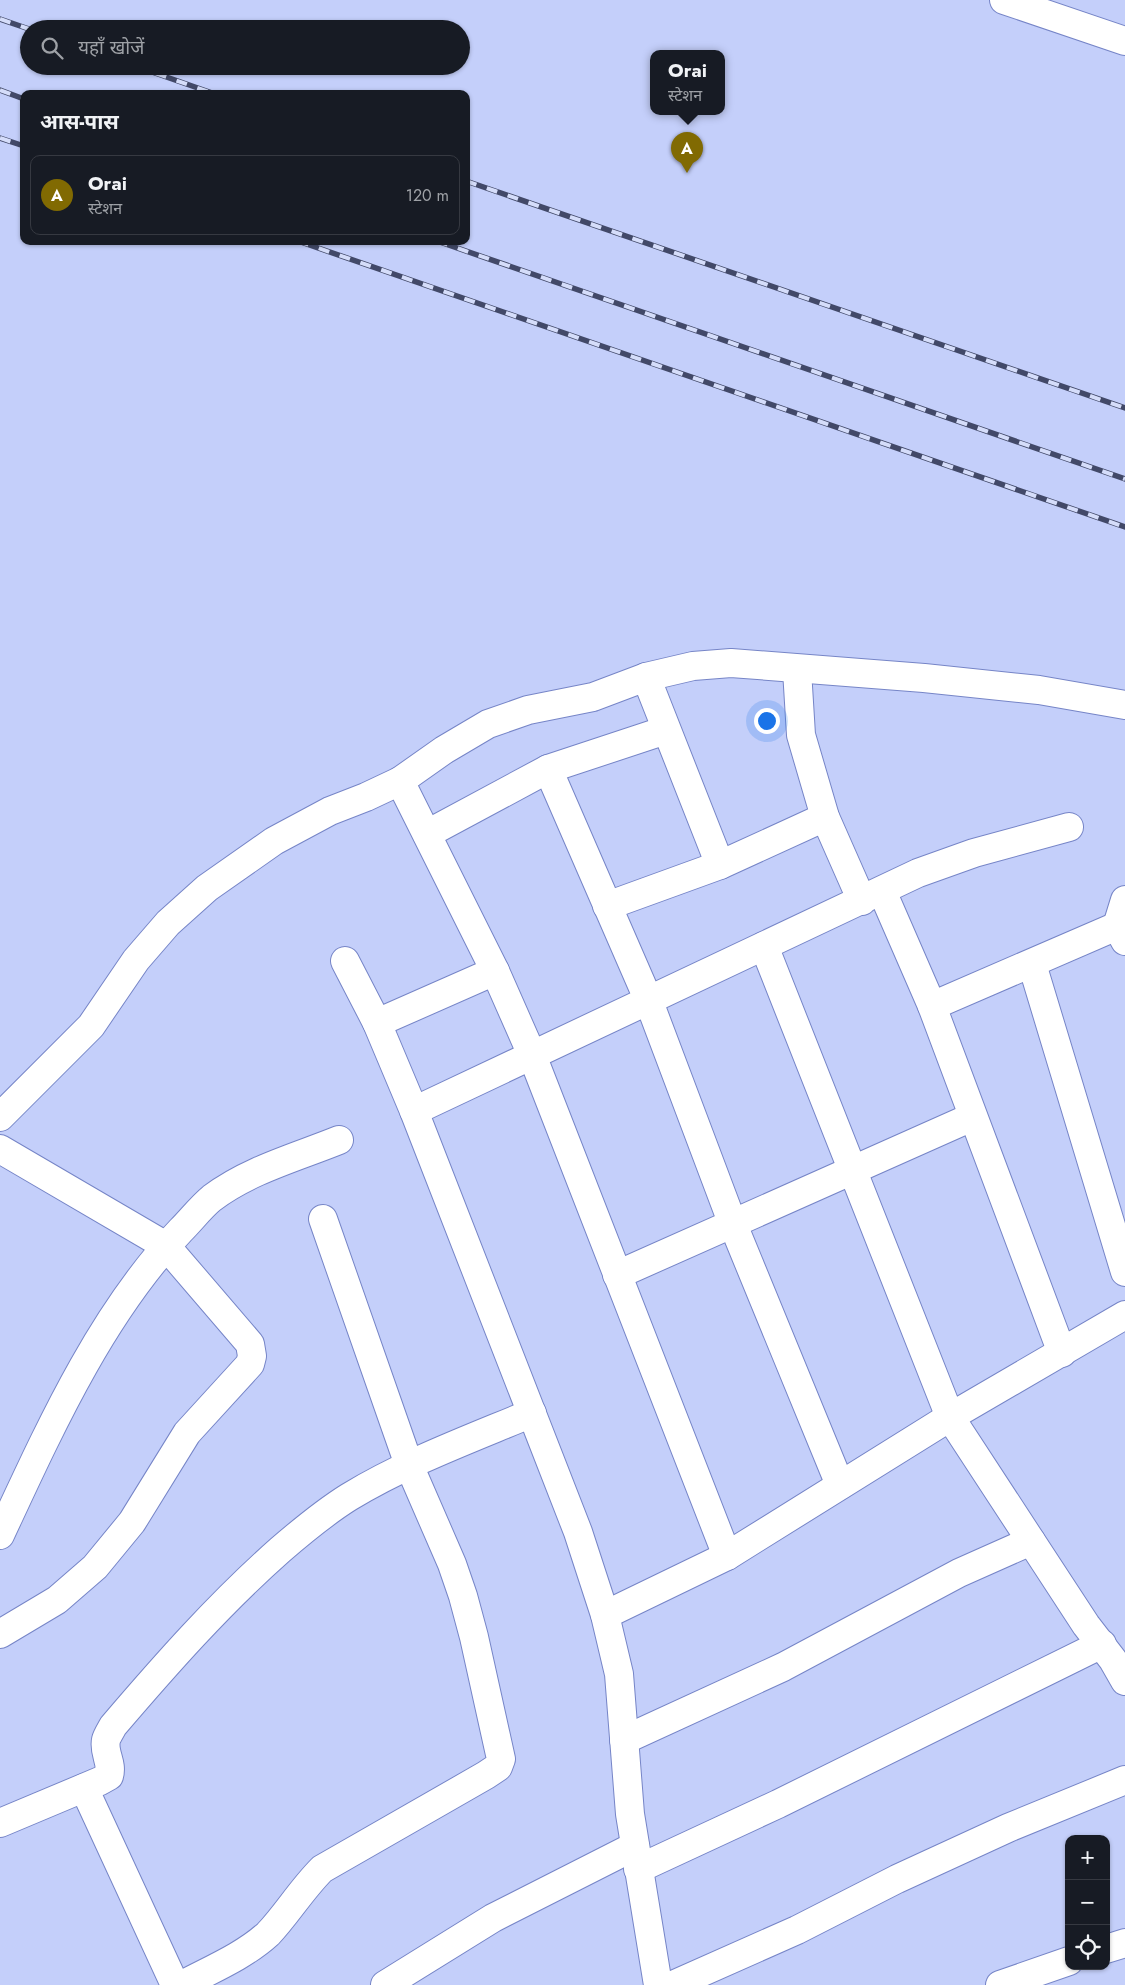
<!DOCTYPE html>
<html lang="hi">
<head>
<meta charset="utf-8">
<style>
	:root { --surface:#171b24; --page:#20242c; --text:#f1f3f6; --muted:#9ea1a6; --line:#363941; --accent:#816a02 }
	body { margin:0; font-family:Jost,"Noto Sans Devanagari",sans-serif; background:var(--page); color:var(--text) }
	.controls { position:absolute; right:15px; bottom:15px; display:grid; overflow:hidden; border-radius:10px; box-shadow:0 1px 4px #0004 }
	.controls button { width:45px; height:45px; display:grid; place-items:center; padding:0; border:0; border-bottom:1px solid var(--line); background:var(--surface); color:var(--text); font:25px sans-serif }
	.you { position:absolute; left:766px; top:720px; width:18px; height:18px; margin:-12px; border:4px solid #fff; border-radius:50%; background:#1a73e8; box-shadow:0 0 0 8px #1a73e833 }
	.badge { display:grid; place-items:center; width:32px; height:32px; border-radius:50%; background:var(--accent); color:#fff; font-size:16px; font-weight:700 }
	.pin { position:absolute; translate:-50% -41px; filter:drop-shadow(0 1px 2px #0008) }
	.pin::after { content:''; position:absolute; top:26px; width:18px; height:15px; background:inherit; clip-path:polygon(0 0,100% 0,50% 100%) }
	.popup { position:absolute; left:650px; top:50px; width:75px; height:65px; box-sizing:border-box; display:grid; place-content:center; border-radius:10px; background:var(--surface); filter:drop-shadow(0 1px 4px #0005); font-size:16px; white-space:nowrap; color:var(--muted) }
	.popup b { font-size:19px; color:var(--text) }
	.popup::after { content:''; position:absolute; left:50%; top:100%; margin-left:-10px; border:10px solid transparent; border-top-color:var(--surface) }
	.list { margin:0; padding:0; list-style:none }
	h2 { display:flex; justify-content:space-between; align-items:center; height:65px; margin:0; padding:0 20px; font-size:21px }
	h2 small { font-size:16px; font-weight:400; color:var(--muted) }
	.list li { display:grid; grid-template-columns:32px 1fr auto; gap:15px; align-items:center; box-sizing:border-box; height:80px; margin:0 10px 10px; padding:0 10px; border:1px solid var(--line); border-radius:10px }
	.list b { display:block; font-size:19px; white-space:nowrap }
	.list p { margin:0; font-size:16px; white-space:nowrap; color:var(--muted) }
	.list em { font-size:16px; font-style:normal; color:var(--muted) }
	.icon { flex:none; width:28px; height:28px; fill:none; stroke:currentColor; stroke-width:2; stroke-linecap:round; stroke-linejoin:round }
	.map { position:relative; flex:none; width:1125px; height:1985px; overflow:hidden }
	.search { position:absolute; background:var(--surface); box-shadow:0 1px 4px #0004; left:20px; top:20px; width:450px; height:55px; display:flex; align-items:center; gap:12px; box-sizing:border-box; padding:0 18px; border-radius:28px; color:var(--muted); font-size:19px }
	.panel { position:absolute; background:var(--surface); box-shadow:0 1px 4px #0004; left:20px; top:90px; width:450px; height:155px; border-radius:10px }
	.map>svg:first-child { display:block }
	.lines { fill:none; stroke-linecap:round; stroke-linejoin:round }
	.minor-casing { stroke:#7685c7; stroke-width:30 }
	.minor { stroke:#fff; stroke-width:28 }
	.rail-casing { stroke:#424968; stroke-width:5.5 }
	.rail { stroke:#d5ddfa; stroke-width:4; stroke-dasharray:11; stroke-linecap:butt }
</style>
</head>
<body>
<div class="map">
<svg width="1125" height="1985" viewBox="0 0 1125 1985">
	<rect width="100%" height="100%" fill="#c4cffa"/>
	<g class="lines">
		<defs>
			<g id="minor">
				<polyline points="1004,0 1125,41"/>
				<polyline points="797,670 801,735 825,817 862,901"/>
				<polyline points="646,677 720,865"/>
				<polyline points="548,769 648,999 732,1222 840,1485"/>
				<polyline points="400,781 495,971 532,1055 727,1556"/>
				<polyline points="427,834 548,769 666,730"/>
				<polyline points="882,891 932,1006 1062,1353"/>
				<polyline points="1125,900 1117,926 1125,941"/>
				<polyline points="607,906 720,865 825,817"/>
				<polyline points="764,946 950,1417 1086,1625 1113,1660 1125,1681"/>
				<polyline points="345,961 377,1023 414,1111 578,1532 605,1615 619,1674 630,1814 658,1985"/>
				<polyline points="1032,964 1125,1272"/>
				<polyline points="932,1006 1117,926"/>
				<polyline points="377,1023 495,971"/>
				<polyline points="414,1111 918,873 974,853 1069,827"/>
				<polyline points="0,1117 91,1026 136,960 168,923 207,888 274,841 330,811 366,797 400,781 444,750 488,724 528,710 593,697 646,677 693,666 731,663 924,678 1039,690 1125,705"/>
				<polyline points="0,1149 166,1246 250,1344 252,1356 250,1364 187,1433 132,1522 95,1567 57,1600 0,1634"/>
				<polyline points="617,1275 972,1117"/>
				<path d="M0,1535C49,1430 100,1315 181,1230C191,1220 201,1207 212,1198C249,1170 297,1157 339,1140"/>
				<polyline points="605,1615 727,1556 950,1417 1125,1315"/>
				<polyline points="624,1740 783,1667 959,1573 1031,1541"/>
				<polyline points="84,1788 175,1985"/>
				<path d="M0,1823L100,1781L109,1776C113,1763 103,1753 106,1740C107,1736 111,1730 113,1726C166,1664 219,1604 280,1550C302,1531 325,1512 349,1497C407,1462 470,1439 532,1413"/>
				<polyline points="638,1869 778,1804 1102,1644"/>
				<polyline points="1106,1949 1125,1943"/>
				<path d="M182,1985C210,1970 244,1956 268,1934C287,1914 301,1890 322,1869L486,1775L498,1767L501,1759L474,1637L463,1596L452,1564L409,1465L323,1219"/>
				<polyline points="385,1985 493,1918 635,1846"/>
				<polyline points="673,1985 797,1930 897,1879 1008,1828 1125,1780"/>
				<polyline points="1000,1985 1069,1961"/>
			</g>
		</defs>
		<use href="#minor" class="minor-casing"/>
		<use href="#minor" class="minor"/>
		<defs>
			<g id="rail">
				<polyline points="0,19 29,29"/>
				<polyline points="135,66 215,94"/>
				<polyline points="0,90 24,99"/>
				<polyline points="0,138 24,146"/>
				<polyline points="466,181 1125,408"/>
				<polyline points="298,241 1125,527"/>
				<polyline points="437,241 1125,479"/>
			</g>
		</defs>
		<use href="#rail" class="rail-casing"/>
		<use href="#rail" class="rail"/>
	</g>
</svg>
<div class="controls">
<button>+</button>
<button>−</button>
<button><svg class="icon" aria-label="locate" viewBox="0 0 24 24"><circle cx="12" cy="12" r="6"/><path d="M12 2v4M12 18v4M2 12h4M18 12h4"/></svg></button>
</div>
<div class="you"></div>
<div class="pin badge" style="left:687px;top:173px">A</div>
<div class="popup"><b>Orai</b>स्टेशन</div>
<div class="search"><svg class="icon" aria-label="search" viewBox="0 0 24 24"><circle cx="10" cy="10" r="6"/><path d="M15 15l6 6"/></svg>यहाँ खोजें</div>
<section class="panel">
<h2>आस-पास<small></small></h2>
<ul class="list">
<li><span class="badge">A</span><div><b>Orai</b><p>स्टेशन</p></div><em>120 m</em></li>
</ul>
</section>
</div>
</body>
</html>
